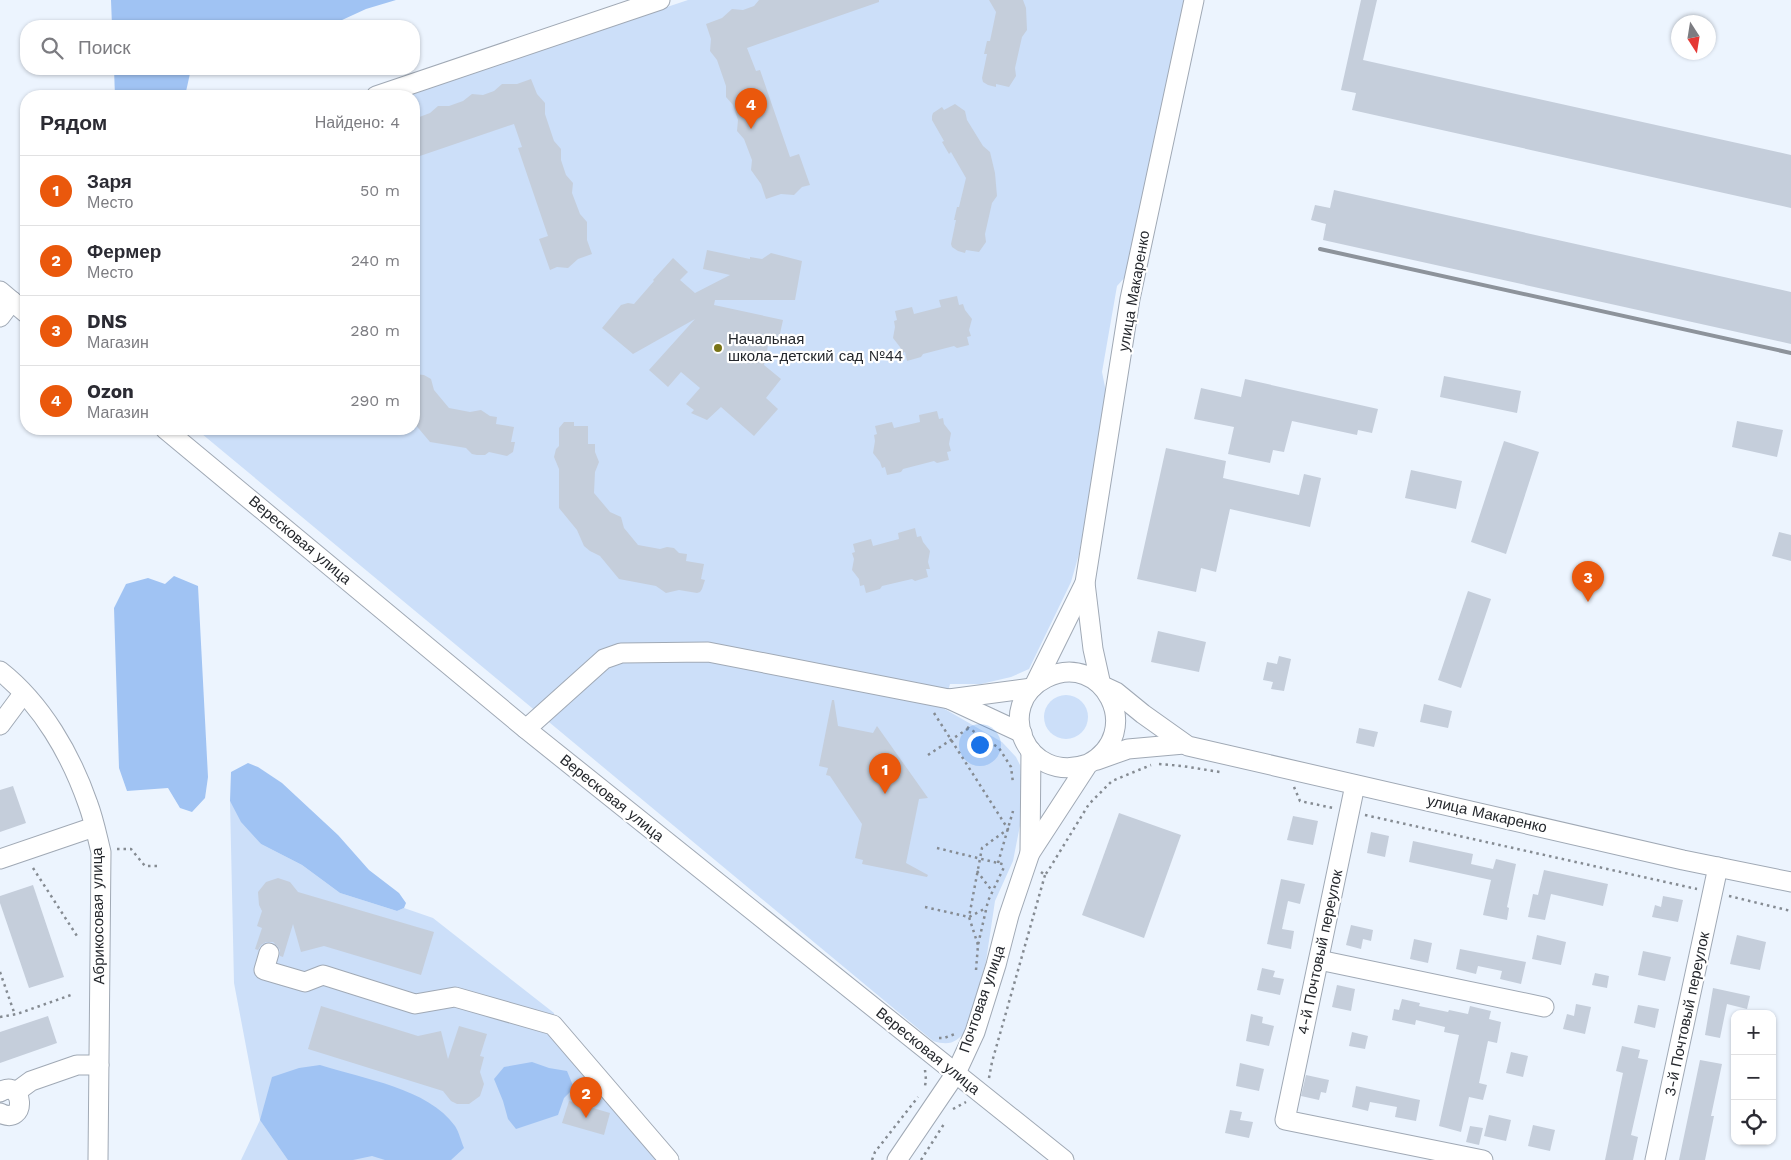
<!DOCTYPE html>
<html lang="ru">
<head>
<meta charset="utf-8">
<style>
	:root { --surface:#fff; --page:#f2f2f3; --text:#2b2b33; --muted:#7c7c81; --line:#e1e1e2; --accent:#ea580c }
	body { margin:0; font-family:"Work Sans",sans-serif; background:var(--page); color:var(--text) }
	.controls { position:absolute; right:15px; bottom:15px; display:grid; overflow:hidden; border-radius:10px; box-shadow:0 1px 4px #0004 }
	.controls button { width:45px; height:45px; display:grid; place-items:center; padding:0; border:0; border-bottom:1px solid var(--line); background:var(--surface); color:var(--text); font:25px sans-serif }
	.compass { position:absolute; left:1671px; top:15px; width:45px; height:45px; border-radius:50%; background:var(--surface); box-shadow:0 1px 4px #0004; rotate:168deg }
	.you { position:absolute; left:979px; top:744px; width:18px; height:18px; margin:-12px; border:4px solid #fff; border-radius:50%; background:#1a73e8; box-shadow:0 0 0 8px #1a73e833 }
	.badge { display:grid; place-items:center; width:32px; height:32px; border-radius:50%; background:var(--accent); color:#fff; font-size:16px; font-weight:700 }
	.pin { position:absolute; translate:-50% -41px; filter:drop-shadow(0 1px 2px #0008) }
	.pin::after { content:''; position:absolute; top:26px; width:18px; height:15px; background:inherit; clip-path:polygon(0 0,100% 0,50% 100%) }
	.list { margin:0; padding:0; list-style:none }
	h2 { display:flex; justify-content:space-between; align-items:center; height:65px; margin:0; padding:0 20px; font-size:21px }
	h2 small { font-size:16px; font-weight:400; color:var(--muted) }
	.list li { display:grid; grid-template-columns:32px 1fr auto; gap:15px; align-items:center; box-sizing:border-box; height:70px; padding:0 20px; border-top:1px solid var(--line) }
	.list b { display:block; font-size:19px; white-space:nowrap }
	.list p { margin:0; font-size:16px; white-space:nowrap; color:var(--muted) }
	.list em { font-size:16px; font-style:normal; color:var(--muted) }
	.icon { flex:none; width:28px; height:28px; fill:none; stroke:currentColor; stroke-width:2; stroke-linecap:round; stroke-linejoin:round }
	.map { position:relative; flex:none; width:1791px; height:1160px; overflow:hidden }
	.search { position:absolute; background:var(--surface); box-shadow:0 1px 4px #0004; left:20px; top:20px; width:400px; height:55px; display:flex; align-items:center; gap:12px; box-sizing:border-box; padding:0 18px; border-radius:20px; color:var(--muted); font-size:19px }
	.panel { position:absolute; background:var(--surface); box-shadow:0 1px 4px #0004; left:20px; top:90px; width:400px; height:345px; border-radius:20px }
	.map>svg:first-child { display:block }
	.green { fill:#ccdff9 }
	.forest { fill:#a0c3f3 }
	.building { fill:#c5cedb }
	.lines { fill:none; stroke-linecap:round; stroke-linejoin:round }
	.minor-casing { stroke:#a0a9b5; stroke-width:21 }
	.path { stroke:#858b92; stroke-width:2.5; stroke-dasharray:2.5 4; stroke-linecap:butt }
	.minor { stroke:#fff; stroke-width:19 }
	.rail { stroke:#8d939b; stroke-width:4 }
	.poi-dot { fill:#797418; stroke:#fff; stroke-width:2 }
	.labels { text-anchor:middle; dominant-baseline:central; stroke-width:4.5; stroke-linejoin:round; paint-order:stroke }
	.street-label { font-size:15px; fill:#24272c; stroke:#fff }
	.poi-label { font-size:15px; fill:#24272c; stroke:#fff; text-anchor:start }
</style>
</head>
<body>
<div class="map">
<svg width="1791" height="1160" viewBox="0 0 1791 1160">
	<rect width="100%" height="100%" fill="#ecf4fe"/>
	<g class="green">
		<path d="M688,0H1186L1127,275L1117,286L1102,372L1107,397L1079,554L1071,582L1029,669L1011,677L981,684H950L943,708L1002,742L1016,757L1020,765L1023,810L1013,861L995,901L986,961L967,1029C957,1043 949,1046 933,1041L196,429H414V96H400Z"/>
		<circle cx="1066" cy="717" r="22"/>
		<polygon points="230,801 261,844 302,865 340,893 397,911 404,908 433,918 554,1013 553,1038 662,1160 241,1160 260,1120 234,983"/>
	</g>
	<g class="forest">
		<polygon points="111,0 396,0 366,9 329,26 112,26"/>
		<polygon points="114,69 191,69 185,96 115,96"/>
		<polygon points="174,576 198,586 208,777 205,798 192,812 180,808 168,788 127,791 119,768 114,608 126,584 148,578 165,584"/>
		<polygon points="248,763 258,767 282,783 338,835 369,870 399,893 406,903 404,908 397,911 340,893 302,865 261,844 241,822 230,801 231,772"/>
		<polygon points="532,1062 549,1068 567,1071 574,1088 564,1098 558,1115 516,1129 508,1119 503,1101 494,1079 504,1067"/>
		<path d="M320,1065C363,1079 428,1088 455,1126C459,1132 461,1141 464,1148L451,1160H385L372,1156L353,1160H288L260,1120L272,1077L299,1068Z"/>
	</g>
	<g class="building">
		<polygon points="759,0 879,0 879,2 747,48 756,71 760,70 790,157 799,154 810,185 802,187 794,195 781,194 766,199 761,184 751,170 752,160 744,139 737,131 738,120 733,105 726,97 726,86 717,60 710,51 711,39 706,24 722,18 732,9 743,10 754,6"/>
		<polygon points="989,0 1023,0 1026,8 1027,30 1022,37 1015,68 1016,76 1009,87 996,84 996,87 988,85 983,82 982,78 987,54 984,54 987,41 990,41 996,12"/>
		<polygon points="1361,0 1377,0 1363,60 1791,155 1791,208 1352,110 1356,93 1341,90"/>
		<polygon points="531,79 537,94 545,103 545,114 554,141 561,149 561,160 566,175 573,183 572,193 580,214 587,222 587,240 592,254 578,259 568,268 557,267 550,270 539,239 548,236 518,148 522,147 514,124 414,158 414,119 430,113 438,106 449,106 463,101 472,94 483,95 494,91 502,84 517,84"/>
		<polygon points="955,104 965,111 967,120 983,146 990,152 995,173 997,196 992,203 985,234 986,242 979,252 966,250 965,253 958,251 952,247 951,244 956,220 954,220 957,207 959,207 966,178 951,152 949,154 942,142 944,141 932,120 932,116 933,113 942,107 944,110"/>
		<polygon points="1334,190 1791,292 1791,344 1323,240 1326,224 1311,220 1315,205 1330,208"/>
		<polygon points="707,250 750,259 750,257 762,259 771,253 802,261 795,300 715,300 714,305 783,320 779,338 770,336 764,365 781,379 766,398 778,409 754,436 721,407 707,420 691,413 694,410 686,404 700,388 681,372 668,387 649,370 695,319 633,354 602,328 621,305 628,303 634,304 654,281 653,280 673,258 688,272 680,280 695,293 730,275 703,269"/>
		<polygon points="957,296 959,305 963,304 965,310 972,319 969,330 971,336 967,337 969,345 957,348 954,346 923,354 921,357 907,361 905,352 902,353 900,347 893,338 895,327 894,321 897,320 895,311 912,307 914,314 941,307 939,300"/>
		<polygon points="414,374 424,375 431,379 434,390 449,408 470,412 481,410 490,416 497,417 496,424 514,427 511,442 515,442 513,452 507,456 489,452 485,455 477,455 472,454 466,448 430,442 414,423"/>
		<polygon points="1444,376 1521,391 1517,413 1440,397"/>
		<polygon points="1245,379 1378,409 1372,433 1358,430 1357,435 1292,421 1284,452 1273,450 1270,463 1228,454 1234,427 1194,419 1201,388 1241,397"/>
		<polygon points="937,411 939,419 943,418 944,424 951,433 949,444 951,451 947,452 949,460 937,463 934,461 903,469 901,472 887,475 885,467 882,468 880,462 873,453 875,441 874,435 877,434 875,426 892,422 894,428 920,422 919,415"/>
		<polygon points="1737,421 1783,430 1777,457 1732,447"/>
		<polygon points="564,422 574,422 574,426 588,426 588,444 595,444 595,452 599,462 595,472 594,493 610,512 621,517 624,528 638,545 660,549 667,547 674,548 679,553 687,554 686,561 704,564 701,579 705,580 702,589 700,592 697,593 679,590 666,593 656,586 619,579 600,556 590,551 584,546 577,530 559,508 559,469 554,457 556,449 559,446 559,428"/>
		<polygon points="1504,441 1539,452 1506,554 1471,542"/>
		<polygon points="1166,448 1226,461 1223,478 1299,495 1304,474 1321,478 1310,527 1230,509 1216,572 1201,568 1196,592 1137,579"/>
		<polygon points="1411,470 1462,481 1456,509 1405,498"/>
		<polygon points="915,528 917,537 921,536 923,542 930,551 928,562 930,569 926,569 928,577 915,581 912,579 882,586 880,589 866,593 864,585 860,586 859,579 852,570 854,559 852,553 855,552 853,544 871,539 873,546 899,539 898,533"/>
		<polygon points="1779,532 1791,535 1791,561 1772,556"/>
		<polygon points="1468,591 1491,599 1461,688 1438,680"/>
		<polygon points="1158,631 1206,642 1199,672 1151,662"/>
		<polygon points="1279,656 1291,659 1284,691 1271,689 1273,682 1263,680 1267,662 1277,664"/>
		<polygon points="832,700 834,700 838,726 873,733 877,726 928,798 919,799 906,863 928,875 927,877 862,864 863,860 855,858 862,824 830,776 826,775 828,768 819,766"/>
		<polygon points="1424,704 1452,711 1448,728 1420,722"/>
		<polygon points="1359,728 1378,732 1374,747 1356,743"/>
		<polygon points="13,786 26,823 0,832 0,790"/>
		<polygon points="1119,813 1181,835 1144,938 1082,915"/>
		<polygon points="1293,816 1318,821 1313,845 1287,840"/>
		<polygon points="1371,832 1389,836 1385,857 1367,853"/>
		<polygon points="1413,841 1473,854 1471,864 1493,869 1496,859 1516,864 1507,907 1509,908 1507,920 1483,915 1491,880 1409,862"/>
		<polygon points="1544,870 1608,884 1603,906 1551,894 1545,920 1528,917 1533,894 1538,895"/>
		<polygon points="278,878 290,882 298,892 434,932 421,975 324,946 301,952 293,924 283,957 280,956 280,950 277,946 273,942 266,942 261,945 258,950 255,949 262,928 257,926 262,911 259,905 258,892 266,882"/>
		<polygon points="1281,879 1305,884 1300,904 1288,901 1282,929 1294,931 1291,949 1267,944"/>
		<polygon points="33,885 64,977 29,988 0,903 0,896"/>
		<polygon points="1663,896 1683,900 1678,922 1652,917 1655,905 1661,907"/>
		<polygon points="1351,925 1373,930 1371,941 1363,939 1361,949 1346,945"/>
		<polygon points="1537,935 1566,942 1561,965 1532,959"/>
		<polygon points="1737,935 1766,942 1760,970 1730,964"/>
		<polygon points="1414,939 1432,943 1428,963 1410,959"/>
		<polygon points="1460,949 1526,962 1521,984 1500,979 1502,971 1478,966 1476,974 1456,969"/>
		<polygon points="1643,951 1671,957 1665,981 1638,975"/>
		<polygon points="1262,968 1275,971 1273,977 1284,979 1280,995 1257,990"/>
		<polygon points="1595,973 1609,976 1607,988 1592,985"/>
		<polygon points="1337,985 1355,989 1351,1011 1332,1007"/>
		<polygon points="1713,988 1750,996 1747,1009 1727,1004 1720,1038 1705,1035"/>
		<polygon points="1402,999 1420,1003 1419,1006 1448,1012 1449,1010 1468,1014 1470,1006 1491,1011 1489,1019 1501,1022 1497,1043 1488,1041 1479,1083 1487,1085 1483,1100 1469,1097 1461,1132 1439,1126 1459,1035 1444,1032 1445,1027 1416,1020 1415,1025 1392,1020 1394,1009 1399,1010"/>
		<polygon points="1576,1004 1591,1007 1585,1034 1563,1029 1567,1014 1574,1016"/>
		<polygon points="1638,1005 1659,1009 1655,1028 1634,1023"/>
		<polygon points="321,1006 418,1036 441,1031 448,1059 459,1026 487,1034 480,1056 484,1057 480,1072 484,1084 480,1096 469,1104 457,1104 451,1101 443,1091 308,1049"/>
		<polygon points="1251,1014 1263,1017 1262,1023 1274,1026 1269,1046 1246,1041"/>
		<polygon points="48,1016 57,1043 0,1063 0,1032"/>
		<polygon points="1352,1032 1368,1036 1365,1049 1349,1046"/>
		<polygon points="1622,1046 1640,1050 1638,1058 1648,1060 1631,1135 1638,1137 1633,1160 1605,1160 1623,1073 1616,1071"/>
		<polygon points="1511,1052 1528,1056 1523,1077 1506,1073"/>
		<polygon points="1700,1060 1722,1064 1711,1116 1714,1116 1705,1160 1679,1160"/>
		<polygon points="1240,1063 1264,1069 1259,1091 1236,1086"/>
		<polygon points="1306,1075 1329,1080 1326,1093 1321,1092 1319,1100 1301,1096"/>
		<polygon points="1356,1086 1420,1100 1416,1121 1395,1117 1397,1107 1370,1102 1368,1111 1352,1107"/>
		<polygon points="569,1101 610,1113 604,1135 562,1123"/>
		<polygon points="1230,1110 1242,1112 1240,1120 1253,1122 1249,1138 1225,1133"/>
		<polygon points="1489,1115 1511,1120 1506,1141 1484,1136"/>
		<polygon points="1533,1125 1555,1130 1550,1151 1528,1146"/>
		<polygon points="1470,1126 1483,1128 1479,1145 1466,1142"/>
	</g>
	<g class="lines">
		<defs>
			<g id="minor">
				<polyline points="1194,0 1130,299 1085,583 1093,649 1101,685 1116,692 1143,714 1188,746 1683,860 1791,882"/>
				<polyline points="376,96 660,0"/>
				<polyline points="0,291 26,313"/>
				<polyline points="0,317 12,301"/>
				<polyline points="165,429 526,729 1064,1160"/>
				<path d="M0,671C42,704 71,755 88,804C94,820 97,836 101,852L98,1160"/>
				<polyline points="1035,684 1085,583"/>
				<polyline points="949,699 1022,733"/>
				<polyline points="0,725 23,694"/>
				<polyline points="526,729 604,659 621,653 708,652 949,699 1032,688"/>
				<polyline points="1097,760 1128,749 1184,744"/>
				<polyline points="1355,785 1285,1120 1483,1160"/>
				<polyline points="1030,853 1031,751"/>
				<polyline points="0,859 94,827"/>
				<polyline points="269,953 264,970 305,982 323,975 415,1004 455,997 553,1025 669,1160"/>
				<polyline points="1319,960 1544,1007"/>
				<path d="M0,1092C24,1077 28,1127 0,1113"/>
				<polyline points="16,1092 31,1081 77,1065 99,1065"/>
				<path d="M897,1160L956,1073L975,1032L996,965L1009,915L1030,853L1088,764C1146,733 1103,649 1046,678C993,704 1025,786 1088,764"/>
				<polyline points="1655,1160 1718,867"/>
			</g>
		</defs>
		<use href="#minor" class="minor-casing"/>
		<g class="path">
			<polyline points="934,713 1008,829 982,848 969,917 978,945"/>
			<polyline points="967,727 999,748 1011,767 1013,783"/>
			<polyline points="928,755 969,728"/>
			<polyline points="1159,764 1182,766 1220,772"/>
			<polyline points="1294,787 1300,801 1333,808"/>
			<polyline points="1365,815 1697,889"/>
			<polyline points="937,848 1006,865"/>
			<polyline points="117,849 131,849 145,866 157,866"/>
			<polyline points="998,863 1013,811"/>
			<polyline points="33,868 77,936"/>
			<polyline points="977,871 992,891"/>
			<polyline points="1041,872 1045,875 1048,871 1089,804 1112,781 1151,765"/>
			<polyline points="1729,896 1791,911"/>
			<polyline points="925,907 969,917 986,908"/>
			<polyline points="976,970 978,945 988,901 1005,865"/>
			<polyline points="0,972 15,1015"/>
			<polyline points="0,1017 17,1014 71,995"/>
			<polyline points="939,1038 944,1038 955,1034"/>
			<polyline points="925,1070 926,1080 925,1086"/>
			<polyline points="989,1078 992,1062 1045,875"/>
			<polyline points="953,1109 966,1102"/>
			<polyline points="872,1160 875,1152 918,1097"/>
			<polyline points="921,1160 944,1124"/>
		</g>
		<use href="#minor" class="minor"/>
		<polyline class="rail" points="1320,249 1791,353"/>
	</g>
	<circle class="poi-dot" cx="718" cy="348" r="5"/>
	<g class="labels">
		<g class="street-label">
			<text transform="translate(1134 291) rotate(-80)">улица Макаренко</text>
			<text transform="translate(300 540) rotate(40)">Вересковая улица</text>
			<text transform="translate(612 798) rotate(39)">Вересковая улица</text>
			<text transform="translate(1487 814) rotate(13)">улица Макаренко</text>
			<text transform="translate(98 916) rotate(-91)">Абрикосовая улица</text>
			<text transform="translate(1320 952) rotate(-78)">4-й Почтовый переулок</text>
			<text transform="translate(982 999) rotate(-71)">Почтовая улица</text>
			<text transform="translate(1687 1014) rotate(-78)">3-й Почтовый переулок</text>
			<text transform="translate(928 1051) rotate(39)">Вересковая улица</text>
		</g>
		<g class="poi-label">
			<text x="728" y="339">Начальная<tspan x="728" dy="17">школа-детский сад №44</tspan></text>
		</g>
	</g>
</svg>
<div class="controls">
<button>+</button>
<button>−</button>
<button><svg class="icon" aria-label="locate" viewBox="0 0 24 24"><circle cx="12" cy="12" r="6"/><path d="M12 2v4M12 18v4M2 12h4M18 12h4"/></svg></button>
</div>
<svg class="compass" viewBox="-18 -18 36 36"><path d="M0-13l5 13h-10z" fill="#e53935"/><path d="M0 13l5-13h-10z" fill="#7c7c81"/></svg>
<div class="you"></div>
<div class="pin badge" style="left:885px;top:794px">1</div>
<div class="pin badge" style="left:586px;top:1118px">2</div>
<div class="pin badge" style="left:1588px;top:602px">3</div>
<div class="pin badge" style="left:751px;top:129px">4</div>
<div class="search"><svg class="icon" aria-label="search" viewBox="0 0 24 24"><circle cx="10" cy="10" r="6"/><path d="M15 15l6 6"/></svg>Поиск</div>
<section class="panel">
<h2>Рядом<small>Найдено: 4</small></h2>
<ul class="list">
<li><span class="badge">1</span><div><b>Заря</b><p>Место</p></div><em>50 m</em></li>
<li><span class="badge">2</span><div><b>Фермер</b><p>Место</p></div><em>240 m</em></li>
<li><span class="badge">3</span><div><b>DNS</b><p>Магазин</p></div><em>280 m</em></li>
<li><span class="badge">4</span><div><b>Ozon</b><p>Магазин</p></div><em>290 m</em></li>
</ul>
</section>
</div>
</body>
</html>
